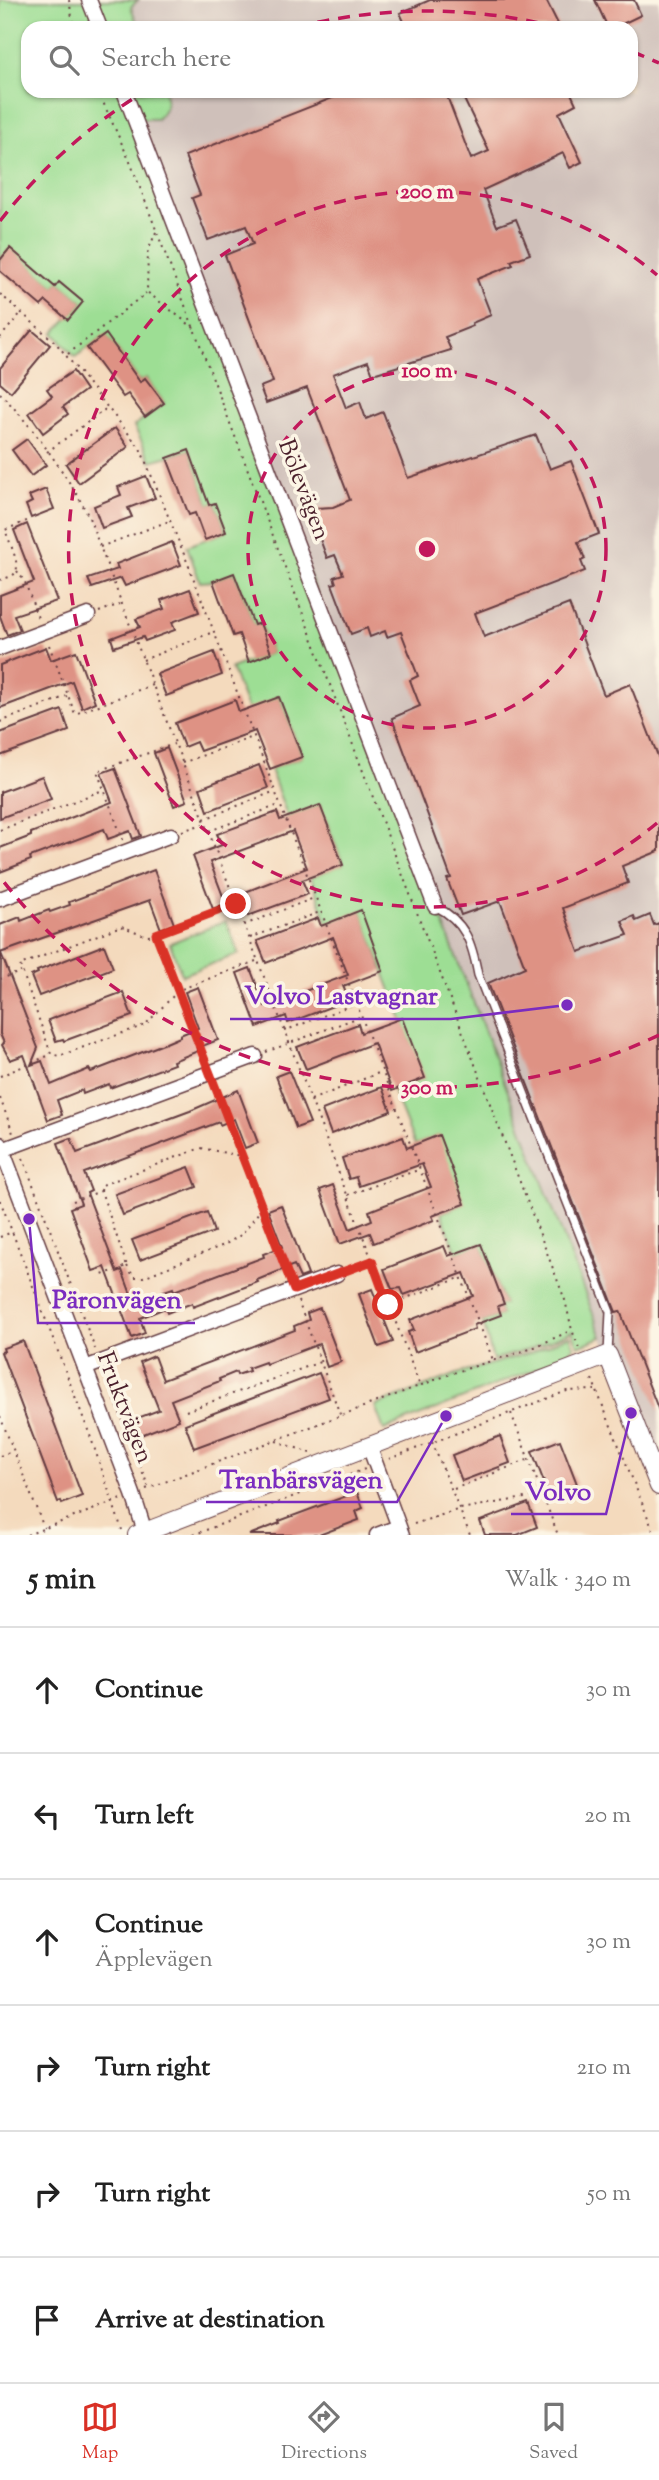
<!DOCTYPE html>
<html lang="en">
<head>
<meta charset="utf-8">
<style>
	:root { --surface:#fff; --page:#f2f2f2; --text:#222; --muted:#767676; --line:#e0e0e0; --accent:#d93025 }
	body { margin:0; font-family:"Sorts Mill Goudy",serif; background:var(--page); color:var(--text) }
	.stop { position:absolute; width:21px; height:21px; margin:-16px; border:5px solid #d93025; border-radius:50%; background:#fff }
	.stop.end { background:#d93025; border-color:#fff; box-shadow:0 2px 7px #0008 }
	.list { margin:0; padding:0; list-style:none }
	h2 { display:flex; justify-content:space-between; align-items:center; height:91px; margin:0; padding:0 28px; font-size:30px }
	h2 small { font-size:23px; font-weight:400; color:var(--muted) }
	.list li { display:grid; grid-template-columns:46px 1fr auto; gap:21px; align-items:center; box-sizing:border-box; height:126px; padding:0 28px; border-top:2px solid var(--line) }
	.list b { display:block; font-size:26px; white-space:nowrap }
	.list p { margin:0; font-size:23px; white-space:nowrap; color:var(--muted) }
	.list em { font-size:23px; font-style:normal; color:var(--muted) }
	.icon { flex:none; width:38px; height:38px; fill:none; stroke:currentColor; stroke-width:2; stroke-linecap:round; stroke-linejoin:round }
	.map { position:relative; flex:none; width:659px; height:1535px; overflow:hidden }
	.search { position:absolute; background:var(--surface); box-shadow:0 2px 5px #0004; left:21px; right:21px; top:21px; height:77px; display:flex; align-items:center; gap:18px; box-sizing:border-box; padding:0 24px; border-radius:21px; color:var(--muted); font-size:26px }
	.sheet { height:847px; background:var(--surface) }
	nav { display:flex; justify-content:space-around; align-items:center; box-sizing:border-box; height:98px; border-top:2px solid var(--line); background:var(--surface); font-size:19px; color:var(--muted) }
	nav a { display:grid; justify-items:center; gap:4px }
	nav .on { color:var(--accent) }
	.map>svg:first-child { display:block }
	.industrial { fill:#cfc0ba }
	.green { fill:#9dde94; stroke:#747e60; stroke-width:2 }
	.building { fill:#de9284 }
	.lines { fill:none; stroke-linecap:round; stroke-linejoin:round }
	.service-casing { stroke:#643b41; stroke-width:10 }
	.minor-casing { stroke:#643b41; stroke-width:17 }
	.tertiary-casing { stroke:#643b41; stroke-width:20 }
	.path { stroke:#643b41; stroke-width:2; stroke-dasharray:2 5; stroke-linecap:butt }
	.service { stroke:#fff; stroke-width:7 }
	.minor { stroke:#fff; stroke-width:14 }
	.tertiary { stroke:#fff; stroke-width:18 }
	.route { stroke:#d93025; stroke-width:9 }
	.ring { fill:none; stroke:#c2185b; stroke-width:3.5; stroke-dasharray:12 9 }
	.labels { text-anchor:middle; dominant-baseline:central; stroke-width:7; stroke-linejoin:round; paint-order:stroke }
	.street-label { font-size:24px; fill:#4a1f2b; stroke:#fcf5e5 }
	.centre { fill:#c2185b; stroke:#fcf5e5; stroke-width:3.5 }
	.ring-label { font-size:21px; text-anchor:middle; font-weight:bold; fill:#c2185b; stroke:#fcf5e5; stroke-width:7; stroke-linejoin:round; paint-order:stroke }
	.leader { fill:none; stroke:#7b2cbf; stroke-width:2.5 }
	.callout-dot { fill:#7b2cbf; stroke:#fcf5e5; stroke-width:2.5 }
	.callout-label { font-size:26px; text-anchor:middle; font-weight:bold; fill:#7b2cbf; stroke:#fcf5e5; stroke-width:7; stroke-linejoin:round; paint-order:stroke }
</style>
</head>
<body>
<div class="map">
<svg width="659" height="1535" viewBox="0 0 659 1535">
	<rect width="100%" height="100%" fill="#fcf5e5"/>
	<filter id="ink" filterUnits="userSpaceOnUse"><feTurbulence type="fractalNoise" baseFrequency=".0143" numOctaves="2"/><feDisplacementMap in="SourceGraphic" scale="14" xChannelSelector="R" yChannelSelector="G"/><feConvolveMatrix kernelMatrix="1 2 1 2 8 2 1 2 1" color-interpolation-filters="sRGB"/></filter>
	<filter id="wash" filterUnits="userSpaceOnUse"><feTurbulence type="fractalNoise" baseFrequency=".00686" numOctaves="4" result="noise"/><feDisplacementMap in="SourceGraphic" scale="28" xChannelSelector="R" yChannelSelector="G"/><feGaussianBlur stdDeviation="1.57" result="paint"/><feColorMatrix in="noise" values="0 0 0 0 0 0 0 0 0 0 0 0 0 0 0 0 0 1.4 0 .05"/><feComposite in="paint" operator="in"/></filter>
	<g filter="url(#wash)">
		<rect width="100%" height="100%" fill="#f4dabd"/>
		<polygon class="industrial" points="89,0 659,0 659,1486 124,91 631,91 631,28 100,28"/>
		<g class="green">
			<polygon points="0,0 89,0 100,28 28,28 28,91 124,91 602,1337 578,1346 572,1331 530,1349 493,1360 483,1322 501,1315 498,1306 504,1304 481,1244 457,1253 441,1213 464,1204 438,1136 415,1145 393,1090 424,1078 361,911 328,924 311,877 343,864 320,805 288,818 270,769 302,757 279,697 248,711 231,668 271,653 260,623 254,625 234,573 213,581 200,582 187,546 226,532 215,503 209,505 189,450 151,461 134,426 164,403 146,378 140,382 106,335 75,357 54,333 83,302 59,282 55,287 10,249 0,260"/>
			<polygon points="97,0 138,0 131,7 139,28 107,28"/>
			<path d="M131,91H164C169,103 166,110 157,119H141Z"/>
			<polygon points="226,921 239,954 182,975 170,943"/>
			<polygon points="570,1335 574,1347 565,1356 548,1364 384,1430 375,1406 457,1374 532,1352"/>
		</g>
		<g id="blocks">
			<g class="building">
				<polygon points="430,0 546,0 560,28 407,28 400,13"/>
				<polygon points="595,0 634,0 641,15 614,28 608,28"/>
				<polygon points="350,91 445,91 471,159 489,151 460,91 570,91 576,104 559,113 582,162 570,168 563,153 483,190 497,226 516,219 530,254 511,261 513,265 477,279 491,315 472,323 473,326 445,337 451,350 373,374 368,361 333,374 346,408 360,402 366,419 383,412 408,478 536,435 550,469 571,461 599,534 578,542 585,559 581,561 585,571 475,613 484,637 569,604 604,695 630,684 659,759 659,851 622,866 628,883 563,908 579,952 628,935 622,921 634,916 636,921 650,915 654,925 659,923 659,1411 620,1311 616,1312 488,983 525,967 500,901 461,915 447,879 451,878 392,718 420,706 410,680 418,676 401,632 387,637 385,631 370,637 367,628 351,634 332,584 336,583 334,577 343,574 335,555 327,558 311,515 317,513 316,508 333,507 350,500 307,388 266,403 260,387 273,382 225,255 253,244 246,226 208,240 192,198 200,195 185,156"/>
				<polygon points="10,248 55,287 59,282 83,302 68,320 46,301 41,306 0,271 0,260"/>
				<polygon points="32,330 50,345 11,392 0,383 0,368"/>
				<polygon points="106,334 140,382 145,378 164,403 145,417 128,394 123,397 87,348"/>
				<polygon points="73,371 86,390 63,407 68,414 43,433 29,413 52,396 47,389"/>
				<polygon points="115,428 128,447 79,483 66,464"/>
				<polygon points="27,439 46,465 31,476 12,450"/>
				<polygon points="189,450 209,505 215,503 226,532 205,540 195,513 189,515 167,458"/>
				<polygon points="146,476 155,498 128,508 132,517 102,528 94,506 121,495 118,487"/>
				<polygon points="46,489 54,509 31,518 26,505 32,502 29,496"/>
				<polygon points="27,524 57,601 14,615 20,630 7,635 0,616 0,595 34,582 14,530"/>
				<polygon points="172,542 181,565 125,586 121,578 92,588 88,579 118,569 116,564"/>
				<polygon points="234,573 254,625 260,623 271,653 249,662 239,634 233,636 213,581"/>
				<polygon points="190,589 199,612 172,622 175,630 145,641 143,637 114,647 111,638 140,627 136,619 164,609 161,600"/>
				<polygon points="46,647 51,660 76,651 95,702 82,708 72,681 0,708 0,665"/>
				<polygon points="214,652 222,675 166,696 157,674"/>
				<polygon points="279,697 302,757 270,769 255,731 200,751 196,742 184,747 175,723 235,700 239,712"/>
				<polygon points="62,710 69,731 0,756 0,733"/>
				<polygon points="167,748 187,801 174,806 154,753"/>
				<polygon points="259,765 268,788 208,811 200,788"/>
				<polygon points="115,768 141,836 133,839 130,831 108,839 104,829 30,857 31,860 0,872 0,848 31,836 31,833 112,802 101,773"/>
				<polygon points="42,776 51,799 0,818 0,792"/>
				<polygon points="320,805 343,865 302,880 308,894 248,916 240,894 307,868 293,831 210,862 226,904 213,909 193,856 222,845 217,834 277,812 280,820"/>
				<polygon points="154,870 174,924 161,929 150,900 0,953 0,925 20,917 21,921 49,910 50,912 70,905 69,902"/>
				<polygon points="361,910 383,971 343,986 349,1000 288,1023 286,1016 257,1027 237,973 250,968 265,1006 348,975 333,937 266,963 257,941 318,918 321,926"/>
				<polygon points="104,945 113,968 39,996 31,976 38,973 37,971"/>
				<polygon points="1,953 38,1048 31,1065 42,1061 51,1085 89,1069 91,1072 166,1043 180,1037 180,1035 198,1028 185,992 198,987 218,1040 197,1048 198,1051 173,1061 174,1064 110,1088 109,1084 83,1094 82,1090 57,1100 62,1115 48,1120 24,1055 10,1060 2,1045 4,1043 0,1034"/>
				<polygon points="123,992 132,1016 64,1041 63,1039 56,1041 48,1020"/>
				<polygon points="402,1018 425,1078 392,1091 374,1043 306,1069 297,1047 358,1024 361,1033"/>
				<polygon points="289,1071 310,1123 296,1128 276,1076"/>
				<polygon points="382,1087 391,1111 331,1134 322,1110"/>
				<polygon points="238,1090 258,1143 245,1148 234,1119 220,1125 219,1122 84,1173 91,1191 87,1193 117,1272 122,1270 136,1308 164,1297 161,1292 173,1288 174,1291 264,1257 263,1254 282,1247 268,1210 281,1205 308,1275 300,1278 294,1265 257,1280 258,1282 193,1307 192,1303 167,1313 165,1308 140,1318 145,1333 132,1338 105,1267 93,1271 70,1208 81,1204 58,1143 71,1138 77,1153 190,1111"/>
				<polygon points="439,1135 465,1204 432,1216 434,1220 374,1243 370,1233 340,1244 320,1190 333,1185 350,1229 372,1220 369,1211 431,1187 422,1164 359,1186 356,1177 349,1179 342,1158 403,1137 407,1148"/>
				<polygon points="189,1167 197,1187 123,1215 115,1194"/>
				<polygon points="207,1212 214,1232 140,1260 132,1240"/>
				<polygon points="481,1244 504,1304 498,1306 501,1315 474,1325 475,1329 415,1352 408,1332 414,1330 410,1320 473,1296 464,1273 404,1295 401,1288 392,1289 384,1269 444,1246 448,1256"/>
				<polygon points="372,1289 393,1342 379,1347 359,1294"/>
				<polygon points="320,1308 341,1362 327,1367 319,1344 266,1364 265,1362 248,1368 249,1371 237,1375 236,1372 219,1379 220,1381 171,1400 179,1420 141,1435 135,1419 159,1410 140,1362 154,1356 163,1380 295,1330 294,1326 309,1320 307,1313"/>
				<polygon points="23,1341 82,1496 62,1504 61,1501 58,1502 1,1352 4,1351 3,1348"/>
				<polygon points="319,1373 329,1398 194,1448 185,1424"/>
				<polygon points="500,1436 510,1463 462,1481 452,1455"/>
				<polygon points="560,1440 577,1484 549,1495 532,1451"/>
				<polygon points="357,1492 363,1508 356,1511 359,1520 319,1535 249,1535 280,1523 279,1521"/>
				<polygon points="528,1503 537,1527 517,1535 485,1535 480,1521"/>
			</g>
		</g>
	</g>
	<g filter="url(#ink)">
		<use href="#blocks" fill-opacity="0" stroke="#643b41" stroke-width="2"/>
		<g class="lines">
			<defs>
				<path id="service" d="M435,906C466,922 472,943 478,975L610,1312L608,1354"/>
				<g id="minor">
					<polyline points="89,0 100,28"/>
					<polyline points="124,91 435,906"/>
					<polyline points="0,648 88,615"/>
					<polyline points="0,899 171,835"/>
					<polyline points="0,1144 133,1494 145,1532"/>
					<polyline points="2,1150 255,1056"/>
					<polyline points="85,1368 337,1274"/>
					<polyline points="369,1446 402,1535"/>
					<polyline points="377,1535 398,1527"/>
				</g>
				<polyline id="tertiary" points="137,1535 608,1355 659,1486"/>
			</defs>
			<use href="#service" class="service-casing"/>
			<use href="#minor" class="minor-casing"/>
			<use href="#tertiary" class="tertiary-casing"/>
			<g class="path">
				<polyline points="69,0 74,28"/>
				<polyline points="98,91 131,164 565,1300 572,1330 579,1348"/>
				<polyline points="156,232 148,251 147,292 194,328"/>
				<polyline points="0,294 56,343 140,448 188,564 493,1360"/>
				<polyline points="0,338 21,313"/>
				<polyline points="68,354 146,293"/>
				<path d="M0,393C33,427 66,473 88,515L420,1386"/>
				<polyline points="47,452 107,408"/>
				<polyline points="100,547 169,521"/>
				<polyline points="17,571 25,582 39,621"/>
				<path d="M0,580C5,578 13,577 16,572C20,564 8,538 5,530L29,520"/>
				<polyline points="99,612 120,604"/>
				<polyline points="49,645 75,714 152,685"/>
				<polyline points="143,660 213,632"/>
				<polyline points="0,722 67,696"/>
				<polyline points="182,763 253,737"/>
				<polyline points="204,819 273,792"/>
				<polyline points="0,830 103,790"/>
				<polyline points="182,831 203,824"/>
				<polyline points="209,831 279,805"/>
				<polyline points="123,840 97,771 174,744"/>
				<polyline points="235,904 156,935 147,936 121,926 20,965 51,1054 59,1056 145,1025 179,990 256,961"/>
				<polyline points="244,925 314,898"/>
				<polyline points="157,935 207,1060"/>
				<polyline points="250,938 320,912"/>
				<polyline points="0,979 21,972"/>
				<polyline points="284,1031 354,1004"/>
				<polyline points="266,1052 359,1017"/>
				<polyline points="0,1076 50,1055"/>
				<polyline points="216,1085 289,1276"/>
				<polyline points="0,1098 13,1133"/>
				<polyline points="311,1100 381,1072"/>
				<polyline points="23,1158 95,1349"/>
				<polyline points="101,1191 102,1185 201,1148 241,1156"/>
				<polyline points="348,1195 418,1170"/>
				<polyline points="0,1200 91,1438 122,1530"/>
				<polyline points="73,1201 101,1191 127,1266 102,1275"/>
				<polyline points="0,1237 12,1232"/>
				<polyline points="127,1266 134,1277 143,1277 224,1245 241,1235 262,1208"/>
				<polyline points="348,1270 371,1261"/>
				<polyline points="298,1301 341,1417"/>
				<polyline points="390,1304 460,1278"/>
				<polyline points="105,1374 148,1486"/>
				<polyline points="592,1379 655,1535"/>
				<polyline points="186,1411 320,1362"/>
				<polyline points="511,1413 558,1535"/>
				<polyline points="0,1416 44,1528"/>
				<polyline points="276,1441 311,1453"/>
				<polyline points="432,1442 470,1535"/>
				<polyline points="0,1456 12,1451"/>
				<polyline points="389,1459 567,1391 595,1390"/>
				<polyline points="146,1489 456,1372 530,1349 570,1331"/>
				<polyline points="454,1489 527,1460"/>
				<polyline points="414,1524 460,1509 542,1495"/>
				<polyline points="27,1535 121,1499"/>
				<polyline points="193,1535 365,1469"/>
			</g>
			<use href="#service" class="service"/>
			<use href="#minor" class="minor"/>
			<use href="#tertiary" class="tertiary"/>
		</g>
	</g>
	<g class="lines" filter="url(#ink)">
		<polyline class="route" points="236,904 156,934 294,1290 372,1261 388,1305"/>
	</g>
	<g class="ring">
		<circle cx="427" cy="549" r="179"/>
		<path d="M657 823A358 358 0 1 1 657 275"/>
		<path d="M659 1035A538 538 0 0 1 0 877M0 221A538 538 0 0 1 142 93M297 27A538 538 0 0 1 557 27M633 52A538 538 0 0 1 659 63"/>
	</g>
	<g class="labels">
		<g class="street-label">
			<text transform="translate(303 490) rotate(69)">Bölevägen</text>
			<text transform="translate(124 1408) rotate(69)">Fruktvägen</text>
		</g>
	</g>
	<circle cx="427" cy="549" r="10" class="centre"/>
	<g class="ring-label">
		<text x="427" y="198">200 m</text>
		<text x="427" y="377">100 m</text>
		<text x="427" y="1094">300 m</text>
	</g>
	<path class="leader" d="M567 1005L451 1019H230M29 1219L38 1323H195M446 1416L397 1502H206M631 1413L606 1514H511"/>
	<g class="callout-dot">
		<circle cx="567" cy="1005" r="7"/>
		<circle cx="29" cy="1219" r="7"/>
		<circle cx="446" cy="1416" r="7"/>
		<circle cx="631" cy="1413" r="7"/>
	</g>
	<g class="callout-label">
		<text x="341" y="1004">Volvo Lastvagnar</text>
		<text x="117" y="1308">Päronvägen</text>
		<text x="301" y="1488">Tranbärsvägen</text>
		<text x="558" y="1500">Volvo</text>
	</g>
</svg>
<div class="stop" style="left:388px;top:1305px"></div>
<div class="stop end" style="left:236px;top:904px"></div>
<div class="search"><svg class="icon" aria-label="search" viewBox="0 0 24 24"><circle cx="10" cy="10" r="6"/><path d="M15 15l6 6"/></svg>Search here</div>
</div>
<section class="sheet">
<h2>5 min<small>Walk · 340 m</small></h2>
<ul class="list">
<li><svg class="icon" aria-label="ahead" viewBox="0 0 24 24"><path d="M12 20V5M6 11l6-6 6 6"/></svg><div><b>Continue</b></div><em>30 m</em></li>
<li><svg class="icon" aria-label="left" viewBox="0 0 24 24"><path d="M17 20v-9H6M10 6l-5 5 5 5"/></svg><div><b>Turn left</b></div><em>20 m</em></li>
<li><svg class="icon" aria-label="ahead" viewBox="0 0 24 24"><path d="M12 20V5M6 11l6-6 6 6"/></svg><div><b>Continue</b><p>Äpplevägen</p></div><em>30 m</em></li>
<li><svg class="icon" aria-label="right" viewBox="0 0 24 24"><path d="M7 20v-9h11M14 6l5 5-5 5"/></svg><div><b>Turn right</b></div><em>210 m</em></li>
<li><svg class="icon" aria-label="right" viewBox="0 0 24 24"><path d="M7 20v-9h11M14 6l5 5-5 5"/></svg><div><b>Turn right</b></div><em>50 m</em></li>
<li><svg class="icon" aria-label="arrive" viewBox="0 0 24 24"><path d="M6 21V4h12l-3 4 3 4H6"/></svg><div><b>Arrive at destination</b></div></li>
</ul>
</section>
<nav>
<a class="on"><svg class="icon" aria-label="map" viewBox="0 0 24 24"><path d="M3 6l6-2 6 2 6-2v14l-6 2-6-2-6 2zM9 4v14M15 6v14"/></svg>Map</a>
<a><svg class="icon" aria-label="directions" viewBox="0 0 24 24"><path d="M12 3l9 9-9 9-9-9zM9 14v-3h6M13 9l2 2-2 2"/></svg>Directions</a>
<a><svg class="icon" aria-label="saved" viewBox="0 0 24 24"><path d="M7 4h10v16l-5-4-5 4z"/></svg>Saved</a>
</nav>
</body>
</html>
